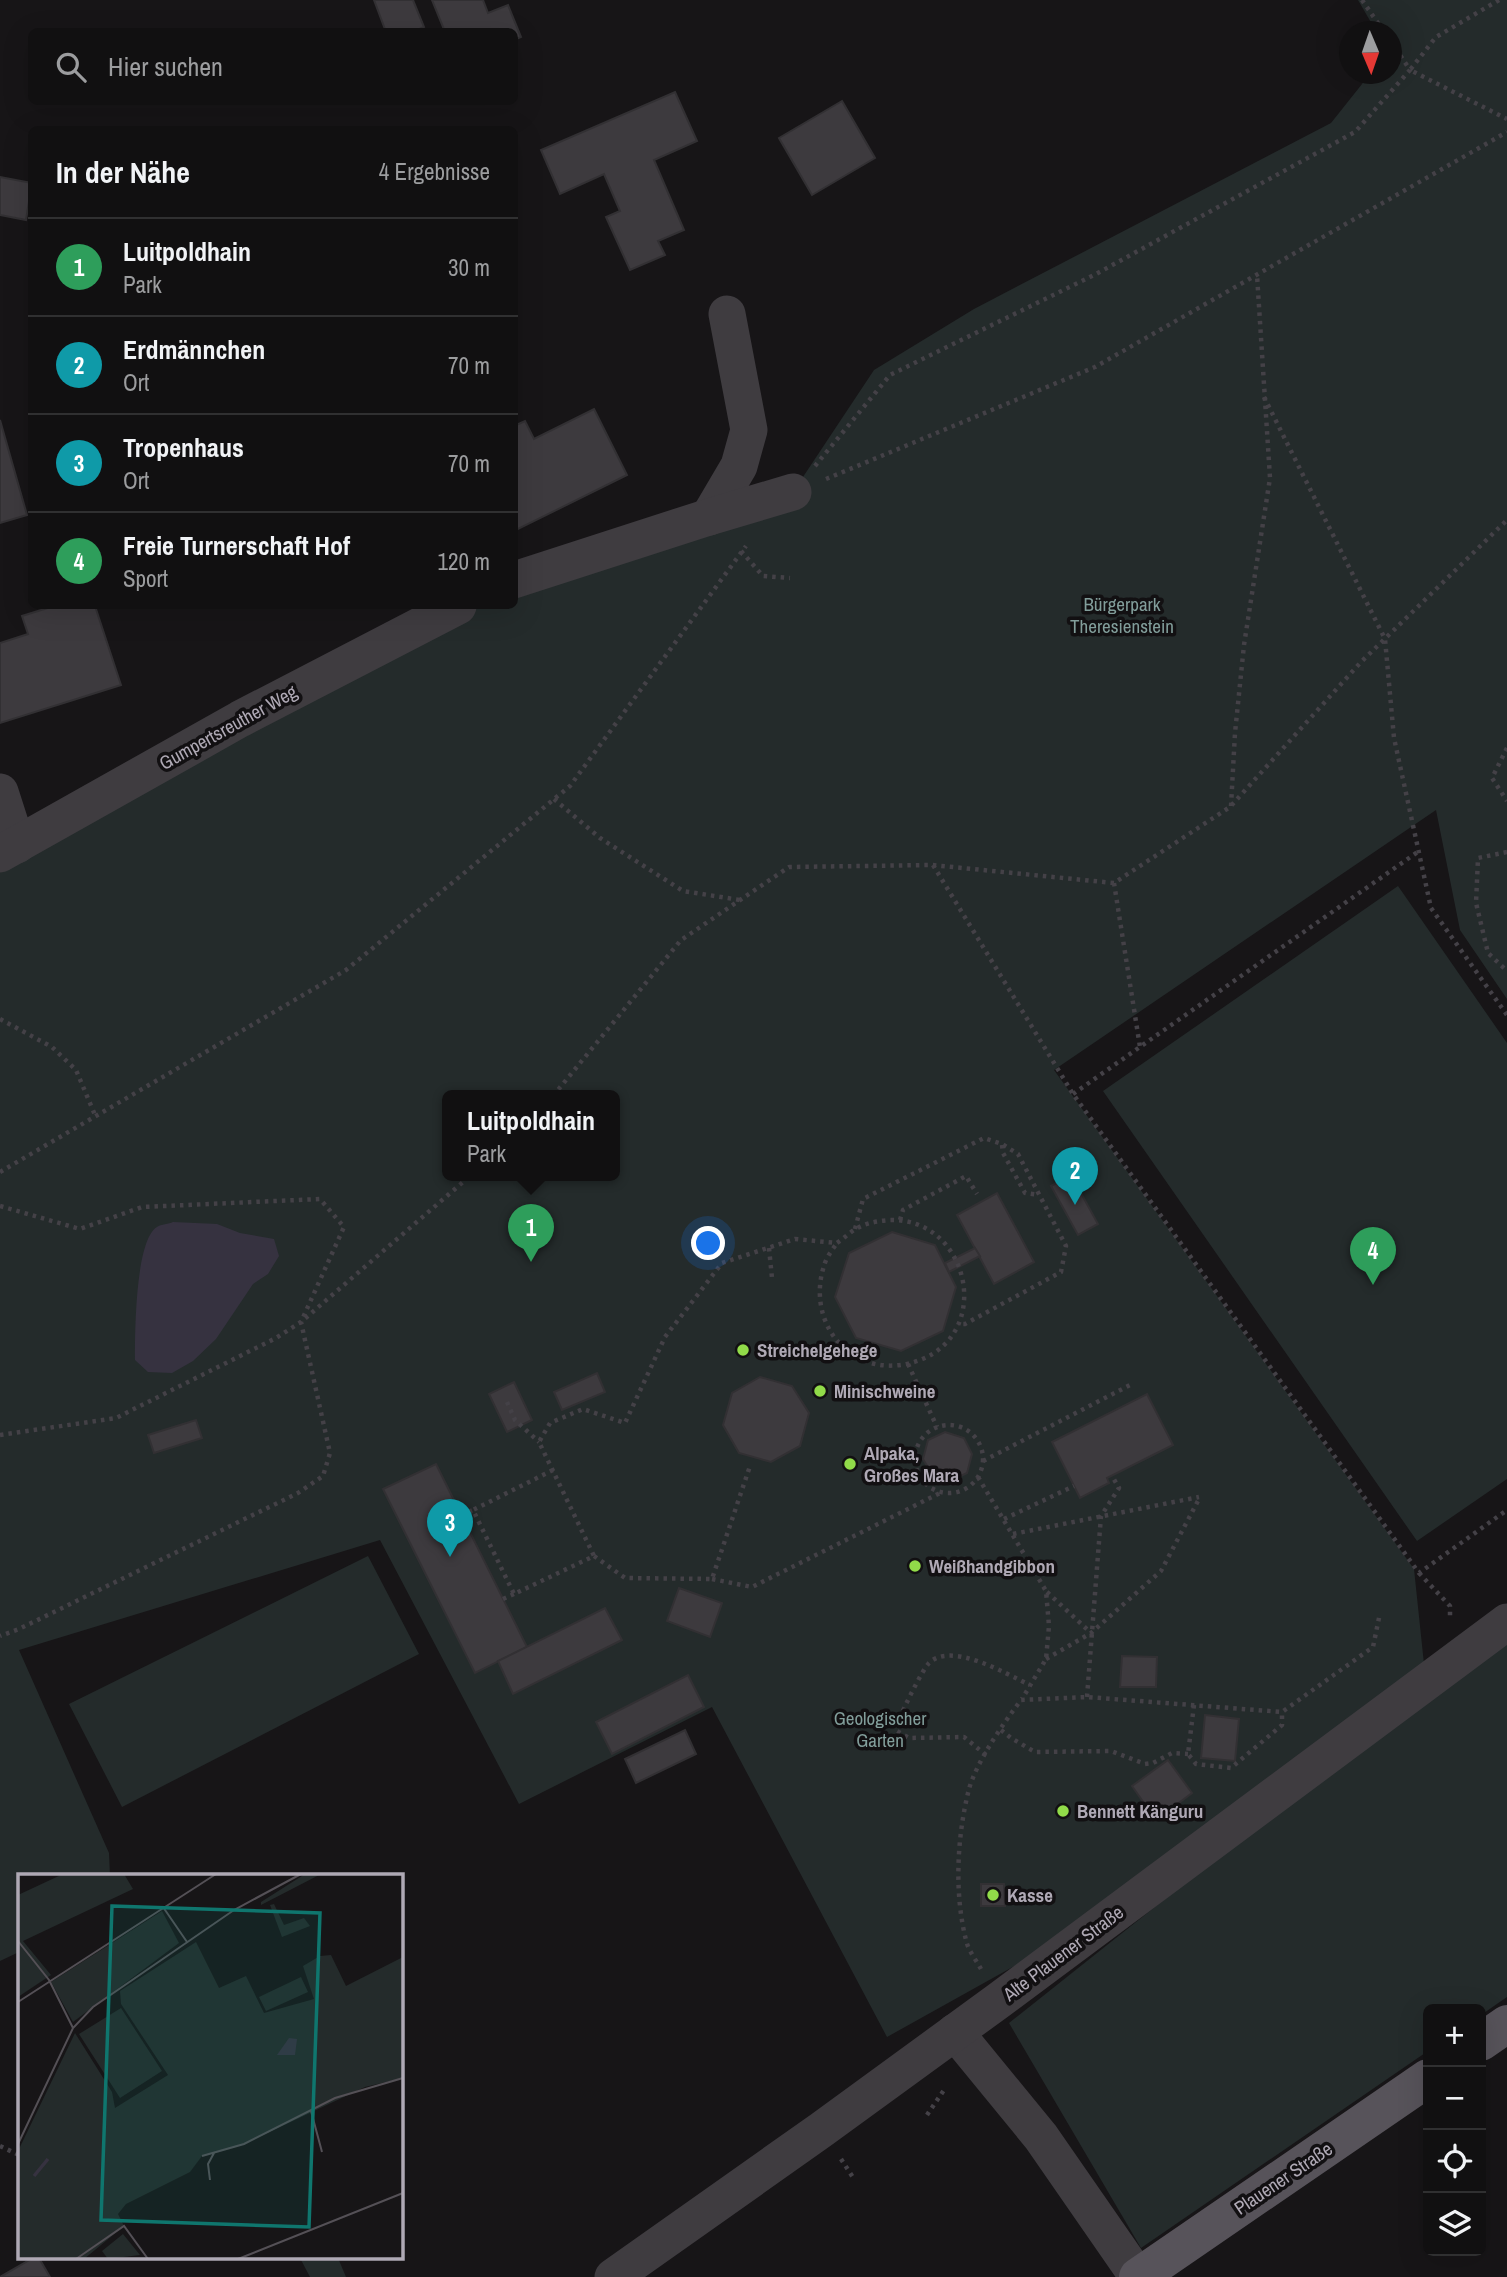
<!DOCTYPE html>
<html lang="de">
<head>
<meta charset="utf-8">
<style>
	:root { --surface:#111011; --page:#1e1e1f; --text:#f1f3f6; --muted:#9c9d9f; --line:#303031; --accent:#8c9099 }
	body { margin:0; font-family:"Archivo Narrow",sans-serif; background:var(--page); color:var(--text) }
	.controls { position:absolute; right:21px; bottom:21px; display:grid; overflow:hidden; border-radius:10px; box-shadow:0 7px 28px #0002 }
	.controls button { width:63px; height:63px; display:grid; place-items:center; padding:0; border:0; border-bottom:2px solid var(--line); background:var(--surface); color:var(--text); font:35px sans-serif }
	.compass { position:absolute; left:1339px; top:21px; width:63px; height:63px; border-radius:50%; background:var(--surface); box-shadow:0 7px 28px #0002; rotate:178deg }
	.you { position:absolute; left:709px; top:1244px; width:24px; height:24px; margin:-18px; border:5px solid #fff; border-radius:50%; background:#1a73e8; box-shadow:0 0 0 10px #1a73e833 }
	.badge { display:grid; place-items:center; width:46px; height:46px; border-radius:50%; background:var(--accent); color:#fff; font-size:23px; font-weight:700 }
	.pin { position:absolute; translate:-50% -58px; filter:drop-shadow(0 2px 4px #0008) }
	.pin::after { content:''; position:absolute; top:37px; width:24px; height:21px; background:inherit; clip-path:polygon(0 0,100% 0,50% 100%) }
	.popup { position:absolute; left:442px; top:1090px; width:178px; height:91px; box-sizing:border-box; display:grid; place-content:center; border-radius:10px; background:var(--surface); filter:drop-shadow(0 2px 5px #0005); font-size:23px; white-space:nowrap; color:var(--muted) }
	.popup b { font-size:26px; color:var(--text) }
	.popup::after { content:''; position:absolute; left:50%; top:100%; margin-left:-14px; border:14px solid transparent; border-top-color:var(--surface) }
	.list { margin:0; padding:0; list-style:none }
	h2 { display:flex; justify-content:space-between; align-items:center; height:91px; margin:0; padding:0 28px; font-size:30px }
	h2 small { font-size:23px; font-weight:400; color:var(--muted) }
	.list li { display:grid; grid-template-columns:46px 1fr auto; gap:21px; align-items:center; box-sizing:border-box; height:98px; padding:0 28px; border-top:2px solid var(--line) }
	.list b { display:block; font-size:26px; white-space:nowrap }
	.list p { margin:0; font-size:23px; white-space:nowrap; color:var(--muted) }
	.list em { font-size:23px; font-style:normal; color:var(--muted) }
	.icon { flex:none; width:38px; height:38px; fill:none; stroke:currentColor; stroke-width:2; stroke-linecap:round; stroke-linejoin:round }
	.map { position:relative; flex:none; width:1507px; height:2277px; overflow:hidden }
	.search { position:absolute; background:var(--surface); box-shadow:0 7px 28px #0002; left:28px; top:28px; width:490px; height:77px; display:flex; align-items:center; gap:18px; box-sizing:border-box; padding:0 24px; border-radius:10px; color:var(--muted); font-size:26px }
	.panel { position:absolute; background:var(--surface); box-shadow:0 7px 28px #0002; left:28px; top:126px; width:490px; height:483px; border-radius:10px }
	.map>svg:first-child { display:block }
	.green { fill:#242b2b; fill-rule:evenodd }
	.water { fill:#363240 }
	.building { fill:#3d3a3e; stroke:#323033; stroke-width:2 }
	.lines { fill:none; stroke-linecap:round; stroke-linejoin:round }
	.path { stroke:#444147; stroke-width:4.5; stroke-dasharray:3.5 5; stroke-linecap:butt }
	.minor { stroke:#3f3c40; stroke-width:37 }
	.major { stroke:#57535a; stroke-width:38 }
	.poi-dot { fill:#91db49; stroke:#121012; stroke-width:2.5 }
	.labels { text-anchor:middle; dominant-baseline:central; stroke-width:7; stroke-linejoin:round; paint-order:stroke }
	.park-label { font-size:19px; fill:#829e9b; stroke:#121012 }
	.street-label { font-size:19px; fill:#afa9b5; stroke:#121012 }
	.poi-label { font-size:19px; font-weight:bold; fill:#afa9b5; stroke:#121012; text-anchor:start }
	.inset-river { fill:none; stroke:#363240; stroke-width:3.5 }
	.inset-road { fill:none; stroke:#545056; stroke-width:2 }
	.view { fill:#0f766e; fill-opacity:0.15; stroke:#0f766e; stroke-width:3.5 }
	.inset-edge { fill:none; stroke:#afa9b5; stroke-width:3.5 }
</style>
</head>
<body>
<div class="map">
<svg width="1507" height="2277" viewBox="0 0 1507 2277">
	<rect width="100%" height="100%" fill="#171517"/>
	<g class="green">
		<path d="M1358,0H1507V999L1460,930L1436,810L1054,1070L1414,1569L1424,1664L1020,1963L887,2037L712,1707L519,1804L380,1540L19,1650L109,1853L110,1876H19V1952L0,1961V854L458,606H514L515,580L793,492L874,370L974,309L1331,123L1370,74H1392V32L1376,31ZM447,1096H615V1176H447Z"/>
		<polygon points="1398,886 1507,1043 1507,1479 1417,1541 1103,1091"/>
		<polygon points="368,1556 419,1654 122,1807 69,1704"/>
		<polygon points="1507,1627 1507,1997 1481,2015 1481,2009 1428,2009 1428,2051 1141,2248 1009,2023"/>
		<polygon points="300,2258 338,2258 346,2277 310,2277"/>
	</g>
	<path class="water" d="M173,1222L217,1224L240,1233L274,1239L279,1256L268,1274L253,1284L216,1339L193,1361L172,1373L148,1372L135,1360C135,1335 135,1240 157,1227C161,1224 169,1224 173,1222Z"/>
	<g class="building">
		<polygon points="374,0 413,0 424,27 413,32 386,32"/>
		<polygon points="432,0 483,0 488,13 508,5 521,37 514,40 514,32 445,32"/>
		<polygon points="675,92 697,141 654,160 684,230 658,241 665,255 630,270 606,217 620,211 604,174 560,194 541,150"/>
		<polygon points="842,101 875,158 812,195 779,138"/>
		<polygon points="0,177 32,183 26,220 0,215"/>
		<polygon points="594,409 627,475 514,531 514,426 525,421 534,439"/>
		<polygon points="0,420 27,515 0,523"/>
		<polygon points="54,606 95,606 121,685 0,723 0,643 28,634 22,616"/>
		<polygon points="1071,1175 1098,1224 1078,1235 1051,1186"/>
		<polygon points="997,1193 1034,1262 994,1284 957,1215"/>
		<polygon points="892,1232 935,1245 956,1287 943,1331 901,1351 856,1338 835,1297 849,1253"/>
		<polygon points="975,1248 980,1256 949,1272 945,1263"/>
		<polygon points="597,1373 605,1392 562,1410 554,1392"/>
		<polygon points="760,1377 792,1386 809,1413 800,1446 771,1462 739,1453 723,1425 732,1393"/>
		<polygon points="514,1382 532,1420 507,1432 489,1394"/>
		<polygon points="1147,1394 1173,1445 1107,1478 1109,1483 1080,1498 1052,1442"/>
		<polygon points="196,1420 202,1438 154,1453 148,1435"/>
		<polygon points="945,1432 964,1438 972,1454 967,1473 951,1481 933,1476 923,1459 928,1440"/>
		<polygon points="436,1464 527,1647 475,1673 383,1489"/>
		<polygon points="679,1588 722,1603 710,1637 667,1621"/>
		<polygon points="605,1608 622,1640 513,1694 498,1661"/>
		<polygon points="1122,1656 1157,1657 1156,1687 1120,1687"/>
		<polygon points="688,1675 704,1707 612,1754 596,1722"/>
		<polygon points="1205,1715 1239,1719 1235,1761 1201,1758"/>
		<polygon points="685,1730 696,1754 636,1783 625,1759"/>
		<polygon points="1168,1760 1192,1793 1156,1820 1132,1786"/>
		<polygon points="981,1884 1004,1884 1005,1906 981,1906"/>
		<polygon points="33,2258 39,2258 50,2277 0,2277"/>
	</g>
	<g class="lines">
		<g class="path">
			<polyline points="1362,0 1384,32"/>
			<polyline points="1499,0 1436,37 1410,70 1507,119"/>
			<polyline points="1264,397 1385,639 1394,738 1431,908 1507,1015"/>
			<polyline points="815,466 890,375 1096,274 1355,132 1410,70 1392,43"/>
			<polyline points="826,479 1095,367 1507,132"/>
			<polyline points="741,551 763,576 790,578"/>
			<polyline points="1507,748 1492,778 1507,801"/>
			<polyline points="554,799 600,838 683,891 740,900"/>
			<polyline points="1231,806 1235,733 1244,645 1270,478 1257,275"/>
			<polyline points="1507,852 1478,858 1476,903 1488,953 1507,971"/>
			<polyline points="933,865 1073,1094 1419,1573 1507,1510"/>
			<polyline points="1114,883 1140,1047"/>
			<polyline points="0,1019 52,1047 76,1070 95,1115"/>
			<polyline points="1073,1094 1419,851"/>
			<polyline points="553,1096 681,940 789,867 932,865 1114,883 1230,807 1361,662 1507,520"/>
			<polyline points="1002,1145 1003,1153 1025,1193 1039,1195"/>
			<polyline points="0,1172 346,970 570,786 746,546"/>
			<polyline points="0,1206 80,1229 142,1207 320,1199 344,1227 301,1322 330,1453 323,1476 298,1493 19,1629 0,1636"/>
			<polyline points="900,1220 903,1210 966,1176 977,1194"/>
			<polyline points="855,1229 863,1199 984,1138 1002,1144 1018,1154 1066,1246 1061,1272 965,1324 958,1324"/>
			<polyline points="769,1248 772,1278"/>
			<polyline points="908,1364 937,1427"/>
			<polyline points="507,1402 515,1420 539,1442"/>
			<circle cx="949" cy="1459" r="34"/>
			<polyline points="0,1435 116,1418 276,1338 301,1322 470,1176"/>
			<polyline points="983,1461 1132,1384"/>
			<path d="M553,1470L473,1510L514,1594L594,1556L539,1442L550,1423L583,1409L625,1423L665,1337L722,1263L795,1239L837,1243C843,1239 848,1234 854,1230C865,1223 877,1221 890,1220C969,1218 994,1332 920,1360C902,1367 880,1368 863,1360C826,1344 812,1302 824,1266C826,1258 832,1250 837,1243"/>
			<polyline points="978,1477 1046,1591 1049,1626 1046,1659 1022,1699"/>
			<polyline points="461,1515 473,1510"/>
			<polyline points="1004,1519 1074,1486"/>
			<polyline points="1013,1534 1199,1497"/>
			<polyline points="594,1556 625,1578 712,1579 750,1466"/>
			<polyline points="1419,1573 1450,1606 1450,1618"/>
			<polyline points="712,1579 752,1587 942,1492"/>
			<polyline points="1047,1592 1091,1633"/>
			<polyline points="503,1599 514,1594"/>
			<polyline points="1046,1659 1091,1633 1161,1571 1200,1497"/>
			<polyline points="1087,1697 1101,1516 1119,1488 1112,1476"/>
			<polyline points="1194,1705 1188,1754 1196,1764 1231,1768 1282,1725 1282,1712"/>
			<polyline points="1001,1730 1011,1738 1035,1752 1111,1751 1145,1764 1153,1763 1172,1753 1188,1754"/>
			<path d="M986,1755L964,1737L909,1738L897,1731L898,1721C904,1708 921,1672 929,1663C952,1641 1006,1674 1030,1685"/>
			<path d="M981,1969C976,1960 968,1950 966,1940C954,1893 957,1836 969,1789C977,1761 1003,1724 1021,1700L1087,1697L1282,1712L1373,1647L1380,1613"/>
			<polyline points="927,2115 946,2087"/>
			<polyline points="0,2146 19,2155"/>
			<polyline points="841,2159 854,2179"/>
		</g>
		<g class="minor">
			<polyline points="709,517 739,466 749,430 727,314"/>
			<polyline points="514,580 709,517 793,492"/>
			<polyline points="0,792 17,845"/>
			<polyline points="0,854 240,719 458,606"/>
			<polyline points="955,2032 1041,2137 1138,2277"/>
			<polyline points="613,2277 821,2130 998,2001 1507,1622"/>
		</g>
		<g class="major">
			<polyline points="1481,2042 1507,2024"/>
			<polyline points="1138,2277 1428,2078"/>
		</g>
	</g>
	<g class="poi-dot">
		<circle cx="743" cy="1350" r="7"/>
		<circle cx="820" cy="1391" r="7"/>
		<circle cx="850" cy="1464" r="7"/>
		<circle cx="915" cy="1566" r="7"/>
		<circle cx="1063" cy="1811" r="7"/>
		<circle cx="993" cy="1895" r="7"/>
	</g>
	<g class="labels">
		<g class="park-label">
			<text x="1122" y="604">Bürgerpark<tspan x="1122" dy="22">Theresienstein</tspan></text>
			<text x="880" y="1718">Geologischer<tspan x="880" dy="22">Garten</tspan></text>
		</g>
		<g class="street-label">
			<text transform="translate(228 727) rotate(-29)">Gumpertsreuther Weg</text>
			<text transform="translate(1063 1953) rotate(-37)">Alte Plauener Straße</text>
			<text transform="translate(1283 2178) rotate(-34)">Plauener Straße</text>
		</g>
		<g class="poi-label">
			<text x="757" y="1350">Streichelgehege</text>
			<text x="834" y="1391">Minischweine</text>
			<text x="864" y="1453">Alpaka,<tspan x="864" dy="22">Großes Mara</tspan></text>
			<text x="929" y="1566">Weißhandgibbon</text>
			<text x="1077" y="1811">Bennett Känguru</text>
			<text x="1007" y="1895">Kasse</text>
		</g>
	</g>
	<g transform="translate(18 1874)">
		<rect width="385" height="385" fill="#171517"/>
		<path d="M45,0H106L115,15L5,67L33,101L0,123V21ZM287,0H303L243,31V28ZM256,30L266,51L286,44L292,52L264,63L252,31ZM144,37L161,69L55,148L33,108ZM178,68L201,114L228,102L246,139L296,125L285,92L302,82L313,81L328,112L385,83V204L347,213L226,270L184,282L172,298L108,330L100,340L106,352L66,385H0V277L57,159L94,218L97,234L150,201L103,130L102,117ZM283,103L290,118L248,137L241,123ZM103,134L144,197L102,224L61,160ZM105,360L122,381L90,385L84,377Z" fill="#242b2b"/>
		<path d="M271,164L279,165L277,181H259Z" fill="#363240"/>
		<path class="inset-river" d="M16,302L30,285"/>
		<path class="inset-road" d="M145,33L169,68M0,67L31,106L55,154M0,128L198,0M293,237L304,278M0,270L55,154L75,133L216,36L283,0M184,282L226,270L317,224L385,204M192,306L190,290L196,279M58,385L106,352L130,385M220,385L385,319"/>
		<path class="view" d="M94,32L302,39L291,353L83,346Z"/>
		<rect width="385" height="385" class="inset-edge"/>
	</g>
</svg>
<div class="controls">
<button>+</button>
<button>−</button>
<button><svg class="icon" aria-label="locate" viewBox="0 0 24 24"><circle cx="12" cy="12" r="6"/><path d="M12 2v4M12 18v4M2 12h4M18 12h4"/></svg></button>
<button><svg class="icon" aria-label="layers" viewBox="0 0 24 24"><path d="M12 4l9 5-9 5-9-5zM3 14l9 5 9-5"/></svg></button>
</div>
<svg class="compass" viewBox="-18 -18 36 36"><path d="M0-13l5 13h-10z" fill="#e53935"/><path d="M0 13l5-13h-10z" fill="#9c9d9f"/></svg>
<div class="you"></div>
<div class="pin badge" style="left:531px;top:1262px;background:#2e9e5b">1</div>
<div class="popup"><b>Luitpoldhain</b>Park</div>
<div class="pin badge" style="left:1075px;top:1205px;background:#0f9aa8">2</div>
<div class="pin badge" style="left:450px;top:1557px;background:#0f9aa8">3</div>
<div class="pin badge" style="left:1373px;top:1285px;background:#2e9e5b">4</div>
<div class="search"><svg class="icon" aria-label="search" viewBox="0 0 24 24"><circle cx="10" cy="10" r="6"/><path d="M15 15l6 6"/></svg>Hier suchen</div>
<section class="panel">
<h2>In der Nähe<small>4 Ergebnisse</small></h2>
<ul class="list">
<li><span class="badge" style="background:#2e9e5b">1</span><div><b>Luitpoldhain</b><p>Park</p></div><em>30 m</em></li>
<li><span class="badge" style="background:#0f9aa8">2</span><div><b>Erdmännchen</b><p>Ort</p></div><em>70 m</em></li>
<li><span class="badge" style="background:#0f9aa8">3</span><div><b>Tropenhaus</b><p>Ort</p></div><em>70 m</em></li>
<li><span class="badge" style="background:#2e9e5b">4</span><div><b>Freie Turnerschaft Hof</b><p>Sport</p></div><em>120 m</em></li>
</ul>
</section>
</div>
</body>
</html>
